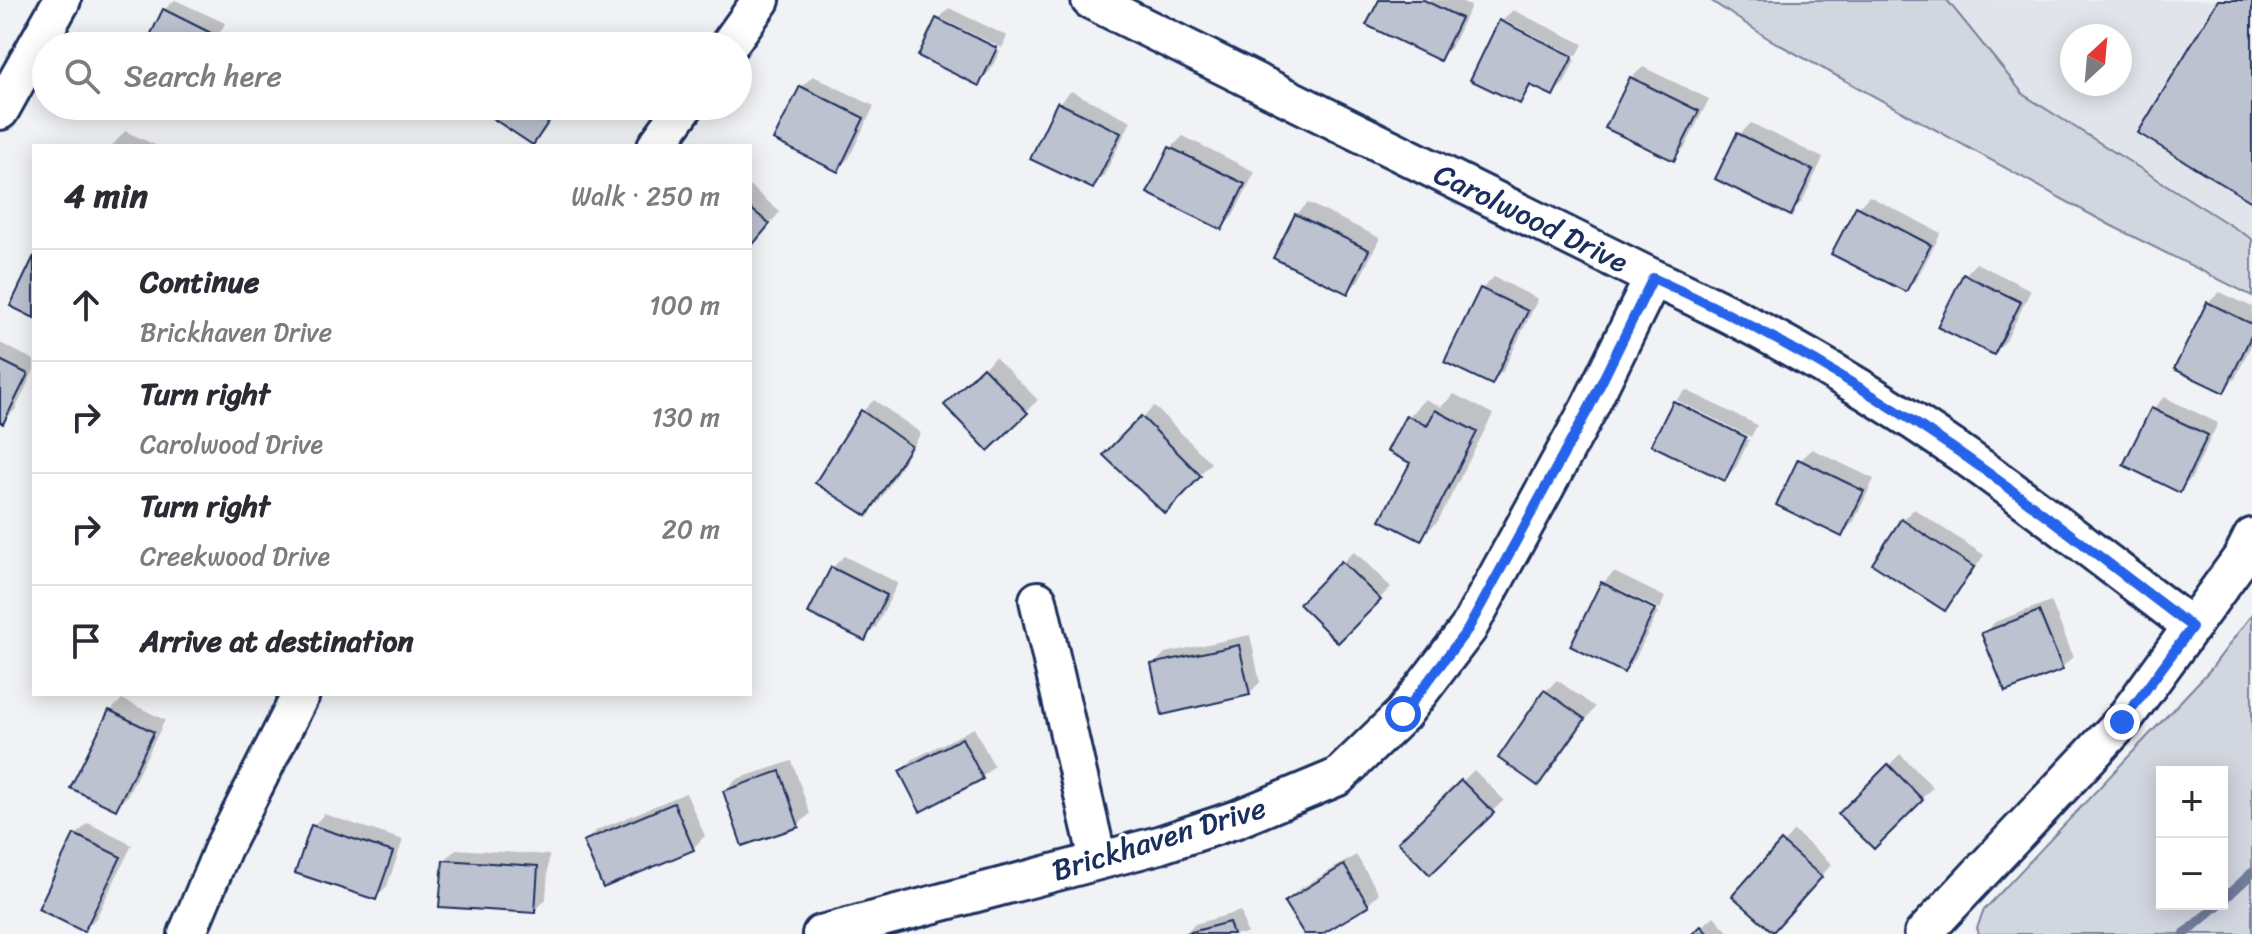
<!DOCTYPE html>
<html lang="en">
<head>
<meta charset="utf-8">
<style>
	:root { --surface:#fff; --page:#f7f7f7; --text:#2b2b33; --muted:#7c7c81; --line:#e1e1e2 }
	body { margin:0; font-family:Sriracha,sans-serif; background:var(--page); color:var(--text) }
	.controls { position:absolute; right:24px; bottom:24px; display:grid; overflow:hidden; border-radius:0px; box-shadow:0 4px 20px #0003 }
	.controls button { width:72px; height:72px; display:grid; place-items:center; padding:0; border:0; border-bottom:2px solid var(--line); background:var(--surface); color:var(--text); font:40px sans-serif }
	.compass { position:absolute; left:2060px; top:24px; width:72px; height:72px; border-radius:50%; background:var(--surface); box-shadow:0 4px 20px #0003; rotate:26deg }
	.stop { position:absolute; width:24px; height:24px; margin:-18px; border:6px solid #2563eb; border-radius:50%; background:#fff }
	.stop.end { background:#2563eb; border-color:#fff; box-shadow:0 2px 8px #0008 }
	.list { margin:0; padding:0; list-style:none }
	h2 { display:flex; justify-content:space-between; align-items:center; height:104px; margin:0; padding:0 32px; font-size:34px }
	h2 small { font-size:26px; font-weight:400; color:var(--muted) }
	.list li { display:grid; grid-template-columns:52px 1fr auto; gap:24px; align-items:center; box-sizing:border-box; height:112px; padding:0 32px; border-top:2px solid var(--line) }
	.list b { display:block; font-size:30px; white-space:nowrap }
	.list p { margin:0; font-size:26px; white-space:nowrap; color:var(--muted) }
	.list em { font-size:26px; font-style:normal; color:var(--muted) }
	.icon { flex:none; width:44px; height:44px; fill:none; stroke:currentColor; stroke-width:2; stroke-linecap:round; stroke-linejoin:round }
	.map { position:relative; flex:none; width:2252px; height:934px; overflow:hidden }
	.search { position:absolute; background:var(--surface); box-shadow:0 4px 20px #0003; left:32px; top:32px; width:720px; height:88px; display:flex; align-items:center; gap:20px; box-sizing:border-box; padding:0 28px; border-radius:44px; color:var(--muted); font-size:30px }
	.panel { position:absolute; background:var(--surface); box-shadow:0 4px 20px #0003; left:32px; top:144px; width:720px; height:552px; border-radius:0px }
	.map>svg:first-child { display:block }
	.built { fill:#e1e4ea; fill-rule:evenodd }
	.green { fill:#d2d6df; stroke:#76829e; stroke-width:2; fill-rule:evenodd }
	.shadow { fill:#0003 }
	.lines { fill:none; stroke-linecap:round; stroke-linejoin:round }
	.stream { stroke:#707c9a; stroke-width:10 }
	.building { fill:#bcc2d0; stroke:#1b2f5e; stroke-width:2 }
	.street-casing { stroke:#1b2f5e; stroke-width:42 }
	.street { stroke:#fff; stroke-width:36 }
	.route { stroke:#2563eb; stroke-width:10 }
	.labels { text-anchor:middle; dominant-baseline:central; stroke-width:6; stroke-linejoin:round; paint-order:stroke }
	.street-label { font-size:30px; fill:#1b2f5e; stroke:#fff }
</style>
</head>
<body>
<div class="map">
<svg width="2252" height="934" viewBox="0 0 2252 934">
	<rect width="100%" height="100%" fill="#f1f2f5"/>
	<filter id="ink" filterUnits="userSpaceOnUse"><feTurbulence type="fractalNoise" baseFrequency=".0125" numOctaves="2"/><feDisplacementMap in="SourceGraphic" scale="16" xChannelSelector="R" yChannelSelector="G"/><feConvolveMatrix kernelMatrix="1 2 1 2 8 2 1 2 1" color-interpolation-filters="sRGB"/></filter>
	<g filter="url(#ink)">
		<path class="built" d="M1947,0H2252V239L2024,95ZM2072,36H2120V84H2072Z"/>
		<g class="green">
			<polygon points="1710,0 1947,0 2024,95 2252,239 2252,296 2110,225 1769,39"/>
			<path d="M2252,614V934H1979L1977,928L1984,910L2210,670ZM2162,772H2222V904H2162Z"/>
		</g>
		<g class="shadow">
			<polygon points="175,0 225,23 214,46 147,46 164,10"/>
			<polygon points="1381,0 1459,0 1471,6 1451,47 1439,58"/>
			<polygon points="949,8 1007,36 1002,48 940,18"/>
			<polygon points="1513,10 1583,44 1577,56 1503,20"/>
			<polygon points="939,18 939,22 1000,51 990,71 978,83 920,55"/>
			<polygon points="1503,20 1503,24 1575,60 1565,82 1553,94 1534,84 1520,102 1501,22"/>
			<polygon points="1643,67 1709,99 1685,147 1674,159 1631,78"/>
			<polygon points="813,76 874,106 849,158 837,169 801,87"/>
			<polygon points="1071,91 1131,121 1104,175 1093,187 1059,103"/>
			<polygon points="498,106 561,106 544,131 533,142"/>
			<polygon points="1751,123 1823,158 1802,202 1790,213 1739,135"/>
			<polygon points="125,131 157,146 112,146"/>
			<polygon points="1183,136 1255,172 1233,216 1222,228 1171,148"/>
			<polygon points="750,186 780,212 750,247"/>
			<polygon points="1869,196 1941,233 1917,278 1906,290 1858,208"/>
			<polygon points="1308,203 1380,238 1359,280 1348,292 1296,215"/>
			<polygon points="1976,263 2031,290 2006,341 1994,353 1965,275"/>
			<polygon points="1494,277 1538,299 1503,371 1491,383 1482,289"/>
			<polygon points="2220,292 2252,307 2252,343 2235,379 2223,390 2208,303"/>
			<polygon points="0,343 34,360 34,370 15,410 3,421 0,420"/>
			<polygon points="995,357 1038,400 988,448 946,405"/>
			<polygon points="1686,390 1757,425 1751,437 1676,400"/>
			<polygon points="1454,394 1493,414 1438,521 1421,538 1408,417 1425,399 1441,407"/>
			<polygon points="2164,397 2218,423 2191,479 2179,491 2153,409"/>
			<polygon points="874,400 921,433 879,502 867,513 862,412"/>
			<polygon points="1676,400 1676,405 1749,440 1736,467 1724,479 1654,444"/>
			<polygon points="1154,406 1211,463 1165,511 1106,455"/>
			<polygon points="1812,449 1874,479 1853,523 1841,534 1800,461"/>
			<polygon points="1914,509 1984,555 1956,596 1945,608 1902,521"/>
			<polygon points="1354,551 1391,587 1338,640 1302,604"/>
			<polygon points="844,556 898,583 876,627 864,639 832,568"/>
			<polygon points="1614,572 1665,597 1660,609 1604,582"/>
			<polygon points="1604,582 1604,586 1658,612 1635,659 1624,670 1603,584"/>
			<polygon points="2051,601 2073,656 2062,668 1984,634 1995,622"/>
			<polygon points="1250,635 1260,682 1249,694 1153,665 1165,653"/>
			<polygon points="1557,680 1595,707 1550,772 1538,784 1545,692"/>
			<polygon points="122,699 165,720 127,796 116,808 110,711"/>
			<polygon points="974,728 994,766 982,777 901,771 913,759"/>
			<polygon points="1900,754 1933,787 1874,847 1841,814"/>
			<polygon points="792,761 810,814 798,825 725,791 737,779"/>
			<polygon points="1474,770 1504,800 1430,872 1400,842"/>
			<polygon points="686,793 705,836 693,848 585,841 597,830"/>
			<polygon points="324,814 403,840 387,886 376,898 313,826"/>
			<polygon points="88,823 132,845 96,918 84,930 40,908 76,835"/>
			<polygon points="1794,831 1832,864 1784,918 1735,896"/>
			<polygon points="456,849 549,855 546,899 535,911 444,861"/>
			<polygon points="1356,855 1379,893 1368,904 1318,934 1306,934 1286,902 1298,890"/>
			<polygon points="1241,911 1247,934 1184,934 1195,924"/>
			<polygon points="1714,916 1730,934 1693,934"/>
		</g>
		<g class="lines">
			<g class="stream">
				<polyline points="2222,901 2252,873"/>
				<polyline points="2184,934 2219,904"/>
			</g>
		</g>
		<g class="building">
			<polygon points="1379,0 1424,0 1461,18 1440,61 1366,25"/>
			<polygon points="2218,0 2252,0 2252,202 2138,133"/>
			<polygon points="163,9 215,35 210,46 145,46"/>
			<polygon points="936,18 997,48 979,86 918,56"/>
			<polygon points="1499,20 1573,56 1553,96 1530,85 1520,104 1470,80"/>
			<polygon points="1630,77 1699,111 1674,161 1605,128"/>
			<polygon points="800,86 864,118 838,172 773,140"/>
			<polygon points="1057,102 1121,133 1093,189 1030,159"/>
			<polygon points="495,106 559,106 533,145 489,116"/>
			<polygon points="1737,133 1813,170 1791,216 1715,179"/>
			<polygon points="1169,147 1245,184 1222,230 1147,193"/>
			<polygon points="1856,206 1931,245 1906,292 1831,254"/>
			<polygon points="750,208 770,224 750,248"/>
			<polygon points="1295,214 1369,250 1348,294 1273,258"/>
			<polygon points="34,256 34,318 10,306"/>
			<polygon points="1963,274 2021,302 1994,355 1937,327"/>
			<polygon points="1480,288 1528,311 1492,385 1444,362"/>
			<polygon points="2207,302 2252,324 2252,334 2224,393 2174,369"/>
			<polygon points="0,360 28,374 3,424 0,422"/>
			<polygon points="983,367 1028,413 988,451 944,405"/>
			<polygon points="1673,401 1746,437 1725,481 1651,445"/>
			<polygon points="2151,408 2208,435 2180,493 2123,465"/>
			<polygon points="861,410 911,446 867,516 815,483"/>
			<polygon points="1435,410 1477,432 1421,541 1380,520 1410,463 1387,451 1406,415 1427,426"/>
			<polygon points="1141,416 1201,476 1165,514 1103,455"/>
			<polygon points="1798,459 1864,491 1842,537 1776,505"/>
			<polygon points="1901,519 1974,567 1945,611 1872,564"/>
			<polygon points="1341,561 1381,600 1338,643 1299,604"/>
			<polygon points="831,567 887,595 865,641 808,613"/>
			<polygon points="1601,582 1655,609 1624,673 1570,646"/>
			<polygon points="2039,611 2063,670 2005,692 1981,633"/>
			<polygon points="1239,645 1250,695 1162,715 1151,664"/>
			<polygon points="1544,690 1585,719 1538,786 1498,758"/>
			<polygon points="109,710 154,732 116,810 70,788"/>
			<polygon points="962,738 983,779 920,812 899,771"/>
			<polygon points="1888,764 1923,800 1874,849 1838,814"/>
			<polygon points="780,771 799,827 742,846 723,791"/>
			<polygon points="1461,780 1494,813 1430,875 1398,842"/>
			<polygon points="674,803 694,850 603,888 583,841"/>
			<polygon points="311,825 393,852 376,900 295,873"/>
			<polygon points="74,834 121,857 84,932 38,909"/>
			<polygon points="1781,841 1822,877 1773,932 1732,896"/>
			<polygon points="443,860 538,866 535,913 439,907"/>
			<polygon points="1344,865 1369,906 1322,934 1304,934 1284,902"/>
			<polygon points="1229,922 1233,934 1184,934"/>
			<polygon points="1701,926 1708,934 1692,934"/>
		</g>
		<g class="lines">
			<defs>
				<g id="street">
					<path d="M1090,0L1653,278C1760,326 1863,386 1959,452C2039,508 2115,569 2192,627"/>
					<polyline points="728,46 761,0"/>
					<polyline points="0,111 62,0"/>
					<polyline points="656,146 685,106"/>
					<polyline points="1038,600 1098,860"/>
					<polyline points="187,934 223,848 301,694"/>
					<polyline points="821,934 1159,845 1237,819 1338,777 1403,714 1468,629 1589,408 1653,278"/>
					<polyline points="1923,934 2122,722 2242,557 2252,537"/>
				</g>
			</defs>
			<use href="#street" class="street-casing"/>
			<use href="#street" class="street"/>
		</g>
	</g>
	<g class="lines" filter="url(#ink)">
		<path class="route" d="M1403,714L1468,629L1589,408L1653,278C1760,326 1863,386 1959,452C2039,508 2115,569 2192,627L2122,722"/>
	</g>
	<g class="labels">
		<g class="street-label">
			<text transform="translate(1531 218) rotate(26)">Carolwood Drive</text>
			<text transform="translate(1159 839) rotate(-17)">Brickhaven Drive</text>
		</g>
	</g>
</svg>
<div class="controls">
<button>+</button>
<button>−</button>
</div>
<svg class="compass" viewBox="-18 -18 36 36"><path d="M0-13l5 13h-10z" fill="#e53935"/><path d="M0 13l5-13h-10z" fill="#7c7c81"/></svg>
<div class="stop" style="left:1403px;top:714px"></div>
<div class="stop end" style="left:2122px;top:722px"></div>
<div class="search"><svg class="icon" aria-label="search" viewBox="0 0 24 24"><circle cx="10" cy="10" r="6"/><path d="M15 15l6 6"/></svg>Search here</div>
<section class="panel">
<h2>4 min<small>Walk · 250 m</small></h2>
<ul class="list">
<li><svg class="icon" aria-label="ahead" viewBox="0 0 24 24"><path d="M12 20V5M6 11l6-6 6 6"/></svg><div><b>Continue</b><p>Brickhaven Drive</p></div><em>100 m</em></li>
<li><svg class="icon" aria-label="right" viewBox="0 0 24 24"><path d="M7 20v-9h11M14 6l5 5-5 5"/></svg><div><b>Turn right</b><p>Carolwood Drive</p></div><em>130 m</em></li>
<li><svg class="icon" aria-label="right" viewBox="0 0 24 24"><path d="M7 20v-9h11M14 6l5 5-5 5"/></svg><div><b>Turn right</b><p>Creekwood Drive</p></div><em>20 m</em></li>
<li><svg class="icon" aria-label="arrive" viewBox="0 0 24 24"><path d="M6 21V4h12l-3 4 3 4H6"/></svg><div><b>Arrive at destination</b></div></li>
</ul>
</section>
</div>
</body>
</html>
